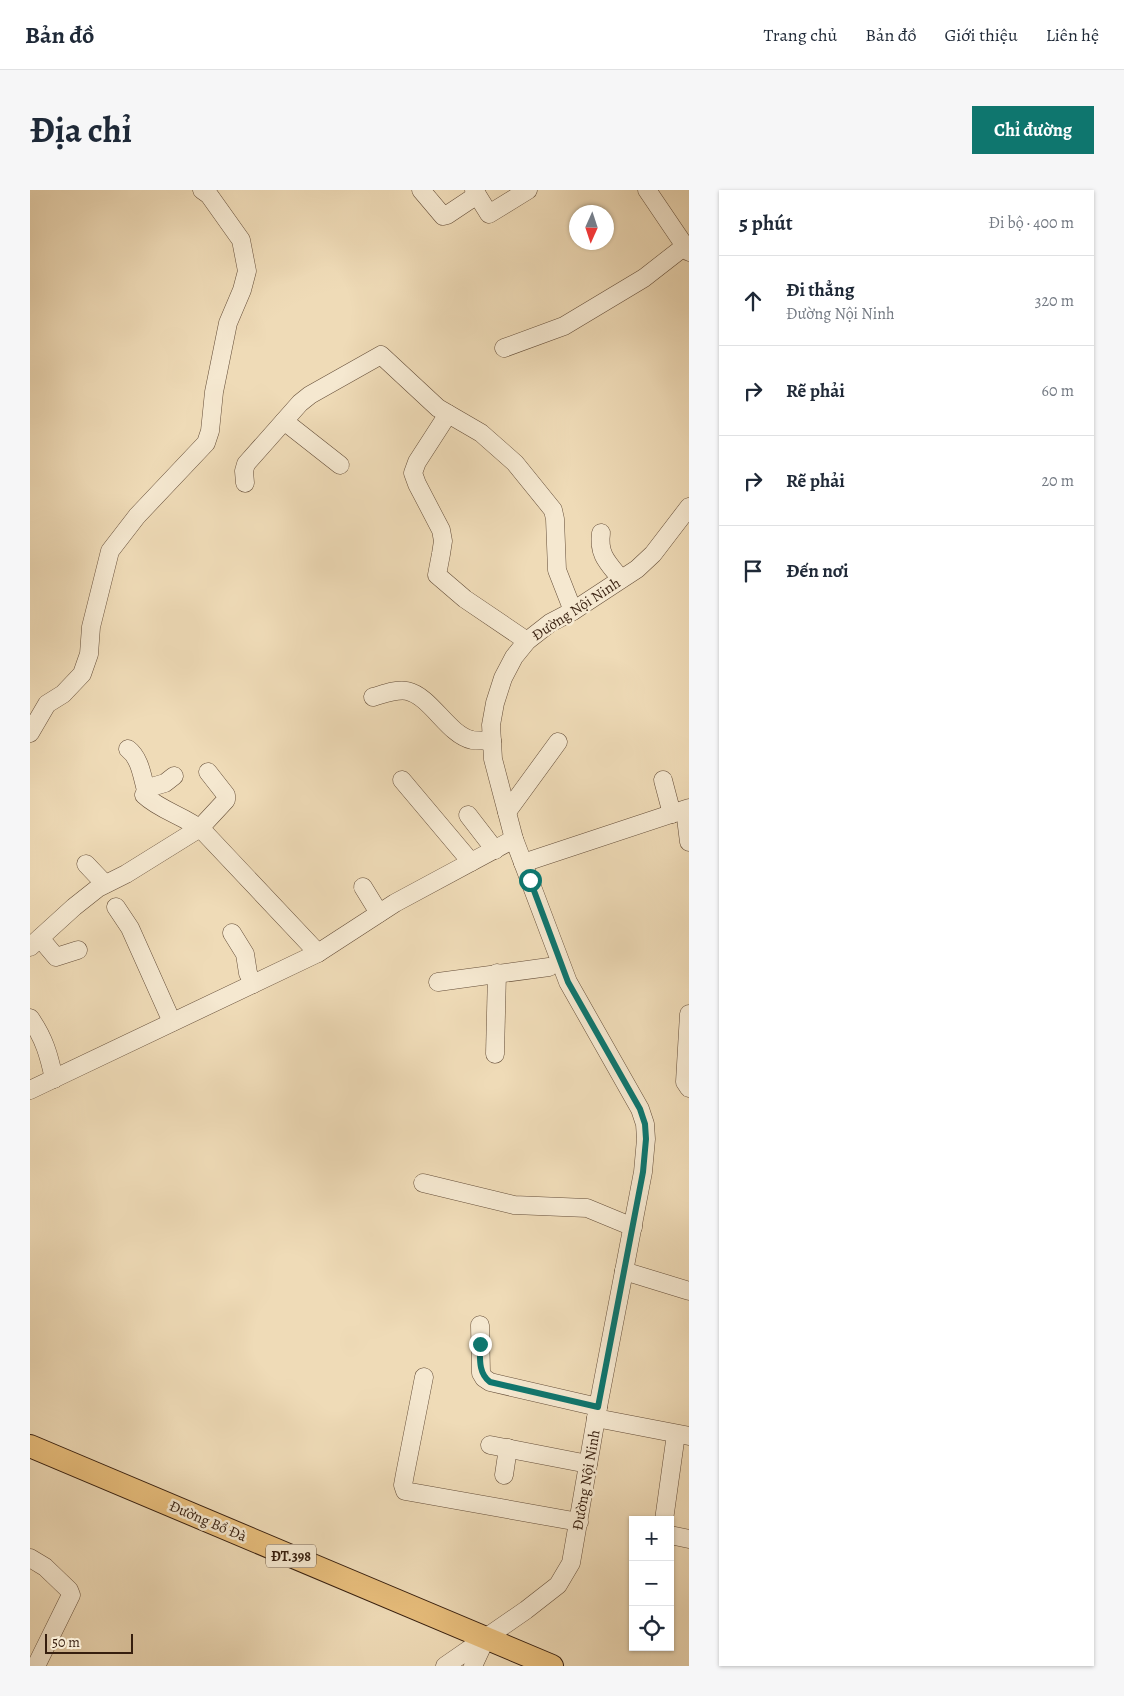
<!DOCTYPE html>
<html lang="vi">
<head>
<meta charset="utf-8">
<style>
	:root { --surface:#fff; --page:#f6f6f7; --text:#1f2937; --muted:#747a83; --line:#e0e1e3; --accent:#0f766e }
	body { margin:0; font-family:Alegreya,serif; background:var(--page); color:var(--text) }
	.controls { position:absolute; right:15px; bottom:15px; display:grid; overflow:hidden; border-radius:0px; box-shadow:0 1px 4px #0004 }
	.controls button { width:45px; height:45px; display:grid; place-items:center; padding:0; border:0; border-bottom:1px solid var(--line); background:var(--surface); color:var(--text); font:25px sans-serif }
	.compass { position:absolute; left:539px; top:15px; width:45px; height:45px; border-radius:50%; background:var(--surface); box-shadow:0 1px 4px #0004; rotate:183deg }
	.scale { position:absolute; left:15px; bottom:12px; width:88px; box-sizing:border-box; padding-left:5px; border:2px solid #361e0e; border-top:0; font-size:14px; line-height:18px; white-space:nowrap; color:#361e0e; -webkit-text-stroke:4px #f5e8d0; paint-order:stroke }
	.stop { position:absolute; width:15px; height:15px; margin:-11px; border:4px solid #0f766e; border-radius:50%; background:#fff }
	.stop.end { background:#0f766e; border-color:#fff; box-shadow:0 1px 5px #0008 }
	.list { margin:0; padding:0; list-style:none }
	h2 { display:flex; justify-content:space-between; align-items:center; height:65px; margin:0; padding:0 20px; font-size:21px }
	h2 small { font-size:16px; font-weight:400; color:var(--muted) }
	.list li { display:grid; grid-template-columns:32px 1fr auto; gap:15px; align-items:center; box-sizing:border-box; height:90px; padding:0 20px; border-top:1px solid var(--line) }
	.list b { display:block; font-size:19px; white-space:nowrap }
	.list p { margin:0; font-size:16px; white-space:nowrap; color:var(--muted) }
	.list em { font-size:16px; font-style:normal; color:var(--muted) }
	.icon { flex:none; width:28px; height:28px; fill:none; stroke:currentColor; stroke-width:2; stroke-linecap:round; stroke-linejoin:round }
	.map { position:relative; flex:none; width:659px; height:1476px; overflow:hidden; border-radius:0px }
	header { display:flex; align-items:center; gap:30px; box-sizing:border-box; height:70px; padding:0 25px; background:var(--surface); border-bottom:1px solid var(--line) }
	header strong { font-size:24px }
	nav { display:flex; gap:28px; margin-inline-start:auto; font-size:18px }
	.intro { display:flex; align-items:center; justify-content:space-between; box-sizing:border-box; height:120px; padding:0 30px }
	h1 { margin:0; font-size:35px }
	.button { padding:12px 22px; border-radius:0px; background:var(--accent); color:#fff; font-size:18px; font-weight:700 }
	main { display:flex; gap:30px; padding:0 30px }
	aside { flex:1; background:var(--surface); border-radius:0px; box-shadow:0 1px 4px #0004 }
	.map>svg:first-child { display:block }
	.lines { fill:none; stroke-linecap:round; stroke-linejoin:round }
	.minor-casing { stroke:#644d38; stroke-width:19 }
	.major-casing { stroke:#361e0e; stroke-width:24 }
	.minor { stroke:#f5e8d0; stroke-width:18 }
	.major { stroke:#e8be7c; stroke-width:22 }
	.route { stroke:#0f766e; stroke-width:6 }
	.labels { text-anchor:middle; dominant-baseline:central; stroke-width:5; stroke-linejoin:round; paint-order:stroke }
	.shield { fill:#f5e8d0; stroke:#6f5b48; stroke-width:1 }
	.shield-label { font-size:14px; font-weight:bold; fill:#361e0e }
	.street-label { font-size:15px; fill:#361e0e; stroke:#f5e8d0 }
</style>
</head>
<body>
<header>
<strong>Bản đồ</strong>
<nav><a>Trang chủ</a><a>Bản đồ</a><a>Giới thiệu</a><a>Liên hệ</a></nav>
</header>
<div class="intro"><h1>Địa chỉ</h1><a class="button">Chỉ đường</a></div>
<main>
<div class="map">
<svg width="659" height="1476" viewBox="0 0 659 1476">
	<rect width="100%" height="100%" fill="#efdbb7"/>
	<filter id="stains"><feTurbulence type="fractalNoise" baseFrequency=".004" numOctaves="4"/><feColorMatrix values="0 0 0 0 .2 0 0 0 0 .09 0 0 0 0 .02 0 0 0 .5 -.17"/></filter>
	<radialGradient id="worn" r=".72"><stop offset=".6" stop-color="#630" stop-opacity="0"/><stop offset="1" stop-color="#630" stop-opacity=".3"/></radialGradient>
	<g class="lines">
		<defs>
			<g id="minor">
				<polyline points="391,0 413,26 417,25 447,5"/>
				<polyline points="444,0 459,24 498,0"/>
				<polyline points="617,0 659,62"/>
				<polyline points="474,158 534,136 614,88 655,56"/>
				<polyline points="418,224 387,272 383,283 387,294 411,340 413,351 411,364 407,385 435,409 497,451"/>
				<polyline points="254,231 310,275"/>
				<polyline points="215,293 214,281 216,274 270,213 280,205 351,165 408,218 451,243 485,273 523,320 525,329 527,380 543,421"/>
				<path d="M571,343C568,365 578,373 591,389"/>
				<path d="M343,507C354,504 366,499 377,501C401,506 418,545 442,550C448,551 455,550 462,551"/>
				<polyline points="0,543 17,514 33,504 52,484 59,464 61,437 80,361 107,326 176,253 180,241 184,202 198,133 212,100 217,81 211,50 179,5 172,0"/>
				<path d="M98,559C110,568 112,586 116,600"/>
				<path d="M144,586L135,593L118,598L114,605C131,621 155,626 173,641L288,763"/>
				<polyline points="372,590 441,672"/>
				<polyline points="633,590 642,624"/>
				<polyline points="655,620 659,652"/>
				<polyline points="477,622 528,552"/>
				<polyline points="438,625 465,660"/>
				<polyline points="493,673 659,618"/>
				<polyline points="56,674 75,694"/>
				<polyline points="333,697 349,723"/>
				<polyline points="86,717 100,738 142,832"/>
				<polyline points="202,743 215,764 218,783 223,794"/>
				<polyline points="10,748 26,767 48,760"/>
				<polyline points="0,757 44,717 68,698 96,684 170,638 196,610 196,605 178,582"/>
				<polyline points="408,792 519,777"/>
				<polyline points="659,824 655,892 659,898"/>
				<path d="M0,828C14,848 19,865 24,889"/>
				<polyline points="465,864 467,783"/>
				<polyline points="0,900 288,763 365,713 484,649"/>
				<polyline points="393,993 484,1015 557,1018 603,1037"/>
				<polyline points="594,1081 659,1101"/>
				<polyline points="450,1135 451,1183 454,1188 460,1192 568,1217"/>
				<polyline points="394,1187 375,1284 373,1295 375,1301 549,1332"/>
				<polyline points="566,1228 659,1246"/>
				<polyline points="460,1255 558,1274"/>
				<polyline points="474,1285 478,1258"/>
				<polyline points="634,1330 646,1244"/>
				<polyline points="640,1345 659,1349"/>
				<polyline points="0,1368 15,1377 39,1400 41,1405 6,1476"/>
				<polyline points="415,1476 496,1420 528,1395 541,1373 568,1217 613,982 616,949 615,934 610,919 538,792 484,649 463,569 461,535 465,513 473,488 484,467 497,451 520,433 543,421 607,379 623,364 659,317"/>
				<polyline points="443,1476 456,1448"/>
			</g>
			<polyline id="major" points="0,1256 522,1476"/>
		</defs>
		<use href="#minor" class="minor-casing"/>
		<use href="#major" class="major-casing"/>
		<use href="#minor" class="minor"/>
		<use href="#major" class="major"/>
	</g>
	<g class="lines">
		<path class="route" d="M450,1154C450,1168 448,1183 460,1192L568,1217L613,982L616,949L615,934L610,919L538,792L500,690"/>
	</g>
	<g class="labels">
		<rect class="shield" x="236" y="1354.5" width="50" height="23" rx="4"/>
		<g class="shield-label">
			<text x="261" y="1366">ĐT.398</text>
		</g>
		<g class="street-label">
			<text transform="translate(546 419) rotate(-33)">Đường Nội Ninh</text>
			<text transform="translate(556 1290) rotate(-80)">Đường Nội Ninh</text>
			<text transform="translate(178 1331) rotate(23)">Đường Bổ Đà</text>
		</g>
	</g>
	<rect width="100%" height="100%" filter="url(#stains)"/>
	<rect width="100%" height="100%" fill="url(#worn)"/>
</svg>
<div class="controls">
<button>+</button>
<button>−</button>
<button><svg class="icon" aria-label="locate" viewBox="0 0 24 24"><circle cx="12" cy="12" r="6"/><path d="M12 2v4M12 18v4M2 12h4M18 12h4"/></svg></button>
</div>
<svg class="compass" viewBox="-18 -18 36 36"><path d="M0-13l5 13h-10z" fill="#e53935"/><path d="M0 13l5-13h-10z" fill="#747a83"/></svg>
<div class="scale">50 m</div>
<div class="stop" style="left:500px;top:690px"></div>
<div class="stop end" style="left:450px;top:1154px"></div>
</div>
<aside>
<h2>5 phút<small>Đi bộ · 400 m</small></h2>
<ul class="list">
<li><svg class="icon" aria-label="ahead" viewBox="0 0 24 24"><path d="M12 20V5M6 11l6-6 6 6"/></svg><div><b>Đi thẳng</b><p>Đường Nội Ninh</p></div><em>320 m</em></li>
<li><svg class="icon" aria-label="right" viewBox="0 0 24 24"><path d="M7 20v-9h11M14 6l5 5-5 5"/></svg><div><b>Rẽ phải</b></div><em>60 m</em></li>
<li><svg class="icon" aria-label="right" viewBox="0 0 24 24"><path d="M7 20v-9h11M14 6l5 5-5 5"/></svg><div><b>Rẽ phải</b></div><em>20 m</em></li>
<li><svg class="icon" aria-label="arrive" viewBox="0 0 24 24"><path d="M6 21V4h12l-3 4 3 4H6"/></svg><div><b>Đến nơi</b></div></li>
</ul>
</aside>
</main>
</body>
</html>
